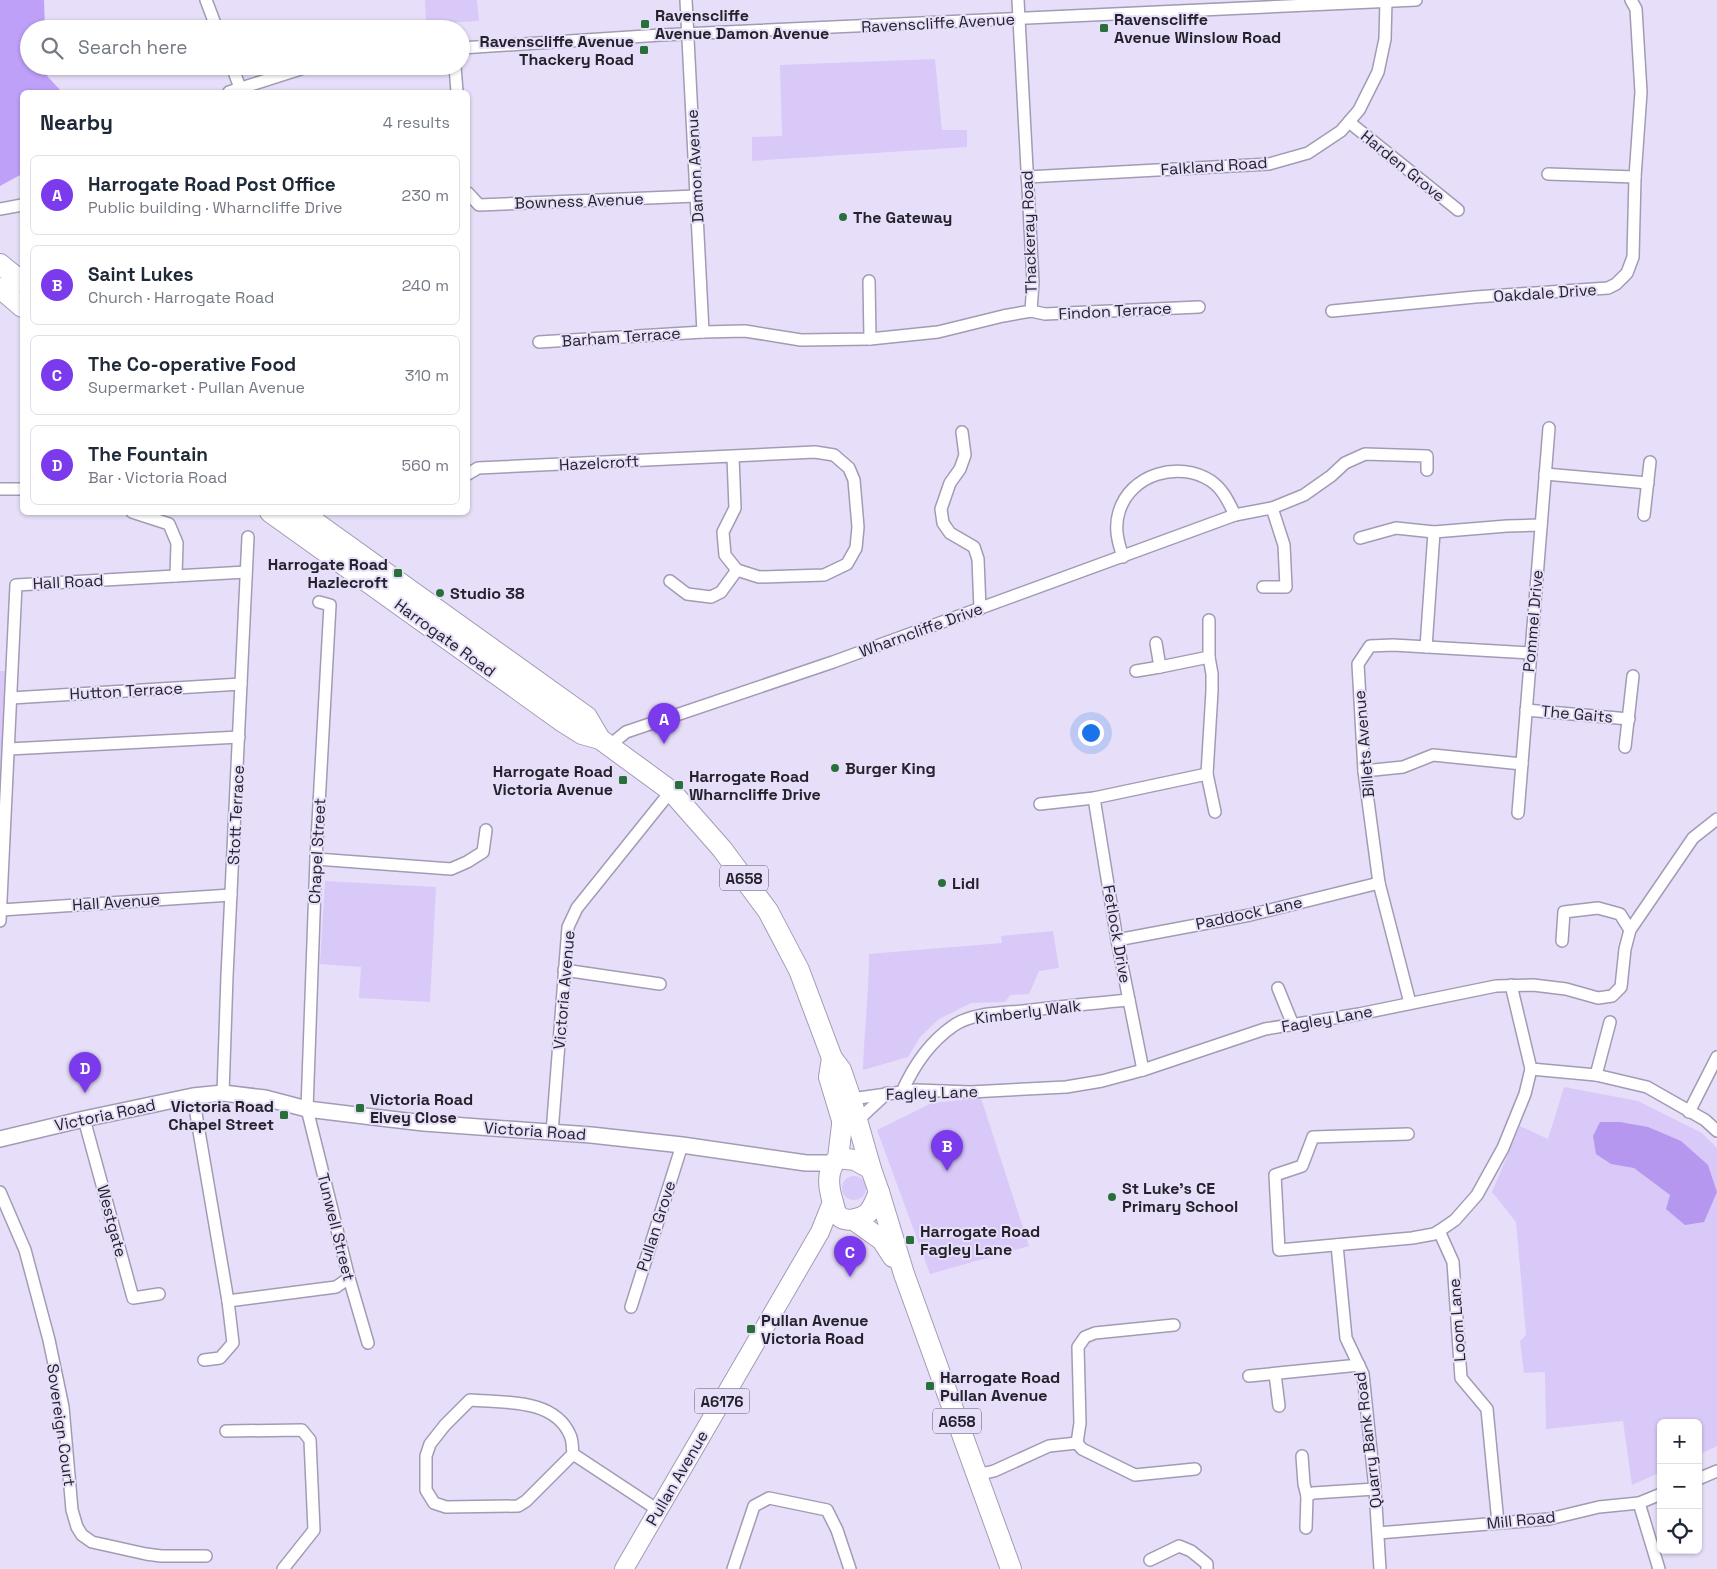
<!DOCTYPE html>
<html lang="en">
<head>
<meta charset="utf-8">
<style>
	:root { --surface:#fff; --page:#f2f2f3; --text:#1f2937; --muted:#747a83; --line:#e0e1e3; --accent:#7c3aed }
	body { margin:0; font-family:"Space Grotesk",sans-serif; background:var(--page); color:var(--text) }
	.controls { position:absolute; right:15px; bottom:15px; display:grid; overflow:hidden; border-radius:8px; box-shadow:0 1px 4px #0004 }
	.controls button { width:45px; height:45px; display:grid; place-items:center; padding:0; border:0; border-bottom:1px solid var(--line); background:var(--surface); color:var(--text); font:25px sans-serif }
	.you { position:absolute; left:1090px; top:732px; width:18px; height:18px; margin:-12px; border:4px solid #fff; border-radius:50%; background:#1a73e8; box-shadow:0 0 0 8px #1a73e833 }
	.badge { display:grid; place-items:center; width:32px; height:32px; border-radius:50%; background:var(--accent); color:#fff; font-size:16px; font-weight:700 }
	.pin { position:absolute; translate:-50% -41px; filter:drop-shadow(0 1px 2px #0008) }
	.pin::after { content:''; position:absolute; top:26px; width:18px; height:15px; background:inherit; clip-path:polygon(0 0,100% 0,50% 100%) }
	.list { margin:0; padding:0; list-style:none }
	h2 { display:flex; justify-content:space-between; align-items:center; height:65px; margin:0; padding:0 20px; font-size:21px }
	h2 small { font-size:16px; font-weight:400; color:var(--muted) }
	.list li { display:grid; grid-template-columns:32px 1fr auto; gap:15px; align-items:center; box-sizing:border-box; height:80px; margin:0 10px 10px; padding:0 10px; border:1px solid var(--line); border-radius:8px }
	.list b { display:block; font-size:19px; white-space:nowrap }
	.list p { margin:0; font-size:16px; white-space:nowrap; color:var(--muted) }
	.list em { font-size:16px; font-style:normal; color:var(--muted) }
	.icon { flex:none; width:28px; height:28px; fill:none; stroke:currentColor; stroke-width:2; stroke-linecap:round; stroke-linejoin:round }
	.map { position:relative; flex:none; width:1717px; height:1569px; overflow:hidden }
	.search { position:absolute; background:var(--surface); box-shadow:0 1px 4px #0004; left:20px; top:20px; width:450px; height:55px; display:flex; align-items:center; gap:12px; box-sizing:border-box; padding:0 18px; border-radius:28px; color:var(--muted); font-size:19px }
	.panel { position:absolute; background:var(--surface); box-shadow:0 1px 4px #0004; left:20px; top:90px; width:450px; height:425px; border-radius:8px }
	.map>svg:first-child { display:block }
	.green { fill:#d8c9f8 }
	.forest { fill:#bea0f8 }
	.water { fill:#b697ef }
	.lines { fill:none; stroke-linecap:round; stroke-linejoin:round }
	.street-casing { stroke:#a39bb4; stroke-width:14 }
	.secondary-casing { stroke:#a39bb4; stroke-width:18 }
	.primary-casing { stroke:#a39bb4; stroke-width:20 }
	.highway-casing { stroke:#a39bb4; stroke-width:22 }
	.street { stroke:#fff; stroke-width:11 }
	.secondary { stroke:#fff; stroke-width:15 }
	.primary { stroke:#fff; stroke-width:18 }
	.highway { stroke:#fff; stroke-width:20 }
	.poi-dot { fill:#296f3c; stroke:#e7dff9; stroke-width:2 }
	.labels { text-anchor:middle; dominant-baseline:central; stroke-width:4; stroke-linejoin:round; paint-order:stroke }
	.shield { fill:#e7dff9; stroke:#5f5b6a; stroke-width:1 }
	.shield-label { font-size:15px; font-weight:bold; fill:#25222c }
	.poi-label { font-size:16px; font-weight:bold; fill:#25222c; stroke:#e7dff9; text-anchor:start }
	.street-label { font-size:16px; fill:#25222c; stroke:#e7dff9 }
</style>
</head>
<body>
<div class="map">
<svg width="1717" height="1569" viewBox="0 0 1717 1569">
	<rect width="100%" height="100%" fill="#e7dff9"/>
	<g class="green">
		<polygon points="425,0 477,0 479,21 426,24"/>
		<polygon points="935,59 942,130 967,130 967,147 752,161 752,137 782,136 780,65"/>
		<polygon points="0,671 6,671 0,784"/>
		<polygon points="325,881 436,887 430,1002 359,998 361,967 320,964"/>
		<path d="M1053,931L1059,968L1039,971L1029,994L1010,995L1005,1002L971,1003L939,1019L920,1037L908,1057L863,1070C864,1031 869,993 869,954L1002,943L1001,936Z"/>
		<polygon points="1564,1087 1638,1101 1702,1133 1717,1148 1717,1446 1698,1455 1698,1423 1661,1423 1661,1472 1632,1485 1623,1421 1546,1429 1545,1372 1524,1373 1520,1341 1526,1335 1516,1222 1492,1192 1520,1126 1548,1139"/>
		<polygon points="981,1098 1029,1246 930,1274 877,1130 932,1103"/>
		<circle cx="854" cy="1188" r="12"/>
	</g>
	<polygon class="forest" points="0,0 44,0 45,29 29,29 29,66 58,66 47,76 62,92 22,92 22,174 0,186"/>
	<polygon class="water" points="1600,1122 1620,1122 1648,1127 1681,1141 1708,1165 1717,1192 1704,1222 1685,1225 1666,1209 1670,1195 1634,1168 1611,1164 1596,1154 1593,1136"/>
	<g class="lines">
		<defs>
			<g id="street">
				<polyline points="206,0 217,29"/>
				<polyline points="686,0 703,332"/>
				<polyline points="461,48 661,35 1416,0"/>
				<polyline points="232,66 240,88"/>
				<polyline points="455,66 457,92"/>
				<polyline points="229,92 310,66"/>
				<polyline points="1349,122 1458,210"/>
				<polyline points="1548,174 1635,177"/>
				<polyline points="1027,177 1269,164 1308,153 1341,131 1359,110 1378,72 1385,39 1386,0"/>
				<polyline points="468,193 479,205 696,196"/>
				<polyline points="0,209 22,205"/>
				<polyline points="869,281 870,339"/>
				<polyline points="1031,311 1045,314 1199,307"/>
				<polyline points="1332,311 1475,297 1608,288 1616,284 1627,273 1633,257 1635,177 1641,92 1636,9 1631,0"/>
				<polyline points="539,342 703,332 745,331 801,340 870,339 938,332 1003,316 1031,311 1033,282 1018,0"/>
				<polyline points="962,432 965,455 960,469 950,483 941,509 943,523 950,533 974,547 978,559 980,609"/>
				<polyline points="468,474 478,468 815,452 834,455 849,468 854,480 858,527 856,548 847,564 824,575 759,577 737,570 725,555 723,532 735,508 733,457"/>
				<polyline points="1545,474 1648,483"/>
				<polyline points="0,489 22,489"/>
				<polyline points="132,512 169,524 177,543 176,576"/>
				<polyline points="1644,515 1650,462"/>
				<polyline points="1360,538 1396,528 1434,532 1507,526 1541,525"/>
				<path d="M1123,557C1118,542 1114,528 1119,512C1130,474 1179,460 1211,481C1223,489 1229,503 1235,515"/>
				<polyline points="670,581 687,594 711,597 721,592 737,570"/>
				<polyline points="1263,587 1286,587 1284,545 1272,508"/>
				<polyline points="319,602 330,605 316,859 307,1109 349,1278 368,1343"/>
				<polyline points="1426,647 1434,532"/>
				<polyline points="1209,657 1212,674 1212,691 1207,774 1215,812"/>
				<polyline points="1160,667 1209,657 1209,620"/>
				<polyline points="1136,671 1160,667 1156,643"/>
				<polyline points="11,698 241,684"/>
				<polyline points="1526,710 1629,719"/>
				<polyline points="609,746 626,732 833,662 1235,515 1272,508 1304,495 1331,476 1345,463 1365,454 1427,456 1427,470"/>
				<polyline points="1625,747 1633,676"/>
				<polyline points="9,749 239,737"/>
				<polyline points="1364,771 1403,767 1433,755 1522,764"/>
				<polyline points="1094,798 1117,940 1143,1070"/>
				<polyline points="1040,804 1094,798 1207,774"/>
				<polyline points="1518,813 1549,428"/>
				<polyline points="316,859 451,869 467,862 483,852 486,830"/>
				<polyline points="1,910 231,895"/>
				<polyline points="0,921 16,585 246,572"/>
				<polyline points="1117,940 1250,915 1379,883"/>
				<polyline points="1562,941 1564,912 1598,908 1620,914 1630,930"/>
				<polyline points="564,970 660,984"/>
				<polyline points="1278,988 1293,1025"/>
				<polyline points="1410,1003 1379,883 1364,771 1358,664 1370,646 1393,645 1531,653"/>
				<polyline points="1531,1069 1596,1075 1647,1087 1705,1120 1717,1131"/>
				<polyline points="1596,1075 1610,1022"/>
				<path d="M902,1092C913,1067 930,1042 953,1026C971,1013 1001,1013 1023,1011C1059,1007 1094,1003 1129,1000"/>
				<polyline points="223,1093 227,976 248,537"/>
				<polyline points="193,1096 228,1301 233,1343 220,1358 204,1360"/>
				<polyline points="848,1102 851,1099 916,1090 970,1092 1066,1087 1102,1081 1143,1070 1265,1029 1359,1014 1496,986 1533,985 1566,989 1598,998 1612,996 1621,987 1625,949 1630,930 1693,838 1717,819"/>
				<polyline points="1689,1112 1717,1057"/>
				<polyline points="84,1119 133,1298 159,1294"/>
				<polyline points="856,1122 887,1093"/>
				<polyline points="552,1133 568,927 577,908 671,791"/>
				<polyline points="1408,1134 1313,1137 1302,1166 1275,1175 1279,1250 1412,1238 1434,1234 1439,1231 1455,1220 1477,1195 1503,1148 1525,1094 1531,1069 1511,985"/>
				<polyline points="0,1192 25,1250 49,1340 63,1407 72,1510 77,1527 82,1535 92,1542 146,1554 161,1556 206,1556"/>
				<polyline points="1439,1231 1453,1262 1461,1378 1487,1409 1498,1523"/>
				<polyline points="1337,1245 1346,1338 1363,1374 1375,1489 1380,1569"/>
				<polyline points="228,1301 336,1287 349,1278"/>
				<polyline points="631,1307 682,1145"/>
				<polyline points="1174,1325 1095,1333 1085,1337 1078,1347 1080,1423 1077,1443 1082,1449 1135,1475 1195,1469"/>
				<polyline points="1275,1374 1279,1406"/>
				<polyline points="1249,1376 1359,1365"/>
				<polyline points="226,1431 302,1430 310,1440 314,1530 283,1569"/>
				<path d="M573,1454L526,1501L518,1506L446,1507L434,1503L426,1490V1456L430,1444L445,1425L470,1400C504,1403 554,1398 570,1435C573,1441 572,1448 573,1454L658,1510"/>
				<polyline points="1302,1456 1304,1484 1307,1496"/>
				<polyline points="976,1475 994,1471 1049,1446 1077,1443"/>
				<polyline points="1698,1479 1717,1471"/>
				<polyline points="1639,1503 1659,1569"/>
				<polyline points="1306,1528 1307,1496 1313,1493 1375,1489"/>
				<polyline points="1378,1533 1549,1519 1599,1507 1639,1503 1661,1494"/>
				<polyline points="1150,1560 1179,1546 1191,1551 1207,1564 1207,1569"/>
				<polyline points="733,1569 754,1506 769,1498 827,1510 837,1530 850,1569"/>
			</g>
			<polyline id="secondary" points="0,1139 84,1119 193,1096 223,1093 265,1098 307,1109 381,1118 424,1123 591,1135 682,1145 806,1163 833,1163"/>
			<polyline id="primary" points="624,1569 820,1232 832,1202"/>
			<g id="highway">
				<polyline points="0,264 22,282"/>
				<polyline points="0,288 22,307"/>
				<polyline points="270,512 563,722 582,734 600,739 671,791 722,849 768,911 799,970 832,1058 841,1070 851,1099 871,1169"/>
				<polyline points="301,512 587,717 600,739"/>
				<path d="M832,1058L829,1077L842,1120V1125L838,1158C826,1170 828,1187 833,1202C834,1206 835,1213 839,1216C846,1223 861,1219 868,1213C873,1208 876,1199 879,1192L871,1169L855,1160L838,1158"/>
				<polyline points="879,1192 904,1274 1011,1569"/>
				<polyline points="854,1220 882,1240 893,1257"/>
			</g>
		</defs>
		<use href="#street" class="street-casing"/>
		<use href="#secondary" class="secondary-casing"/>
		<use href="#primary" class="primary-casing"/>
		<use href="#highway" class="highway-casing"/>
		<use href="#street" class="street"/>
		<use href="#secondary" class="secondary"/>
		<use href="#primary" class="primary"/>
		<use href="#highway" class="highway"/>
	</g>
	<g class="poi-dot">
		<rect x="640" y="19" width="10" height="10" rx="2.5"/>
		<rect x="1099" y="23" width="10" height="10" rx="2.5"/>
		<rect x="639" y="45" width="10" height="10" rx="2.5"/>
		<circle cx="843" cy="217" r="5"/>
		<rect x="393" y="568" width="10" height="10" rx="2.5"/>
		<circle cx="440" cy="593" r="5"/>
		<circle cx="835" cy="768" r="5"/>
		<rect x="618" y="775" width="10" height="10" rx="2.5"/>
		<rect x="674" y="780" width="10" height="10" rx="2.5"/>
		<circle cx="942" cy="883" r="5"/>
		<rect x="355" y="1103" width="10" height="10" rx="2.5"/>
		<rect x="279" y="1110" width="10" height="10" rx="2.5"/>
		<circle cx="1112" cy="1197" r="5"/>
		<rect x="905" y="1235" width="10" height="10" rx="2.5"/>
		<rect x="746" y="1324" width="10" height="10" rx="2.5"/>
		<rect x="925" y="1381" width="10" height="10" rx="2.5"/>
	</g>
	<g class="labels">
		<g class="shield">
			<rect x="720" y="865.5" width="48" height="25" rx="4"/>
			<rect x="694.5" y="1388.5" width="55" height="25" rx="4"/>
			<rect x="933" y="1408.5" width="48" height="25" rx="4"/>
		</g>
		<g class="shield-label">
			<text x="744" y="878">A658</text>
			<text x="722" y="1401">A6176</text>
			<text x="957" y="1421">A658</text>
		</g>
		<g class="poi-label">
			<text x="655" y="15">Ravenscliffe<tspan x="655" dy="18">Avenue Damon Avenue</tspan></text>
			<text x="1114" y="19">Ravenscliffe<tspan x="1114" dy="18">Avenue Winslow Road</tspan></text>
			<text x="634" y="41" text-anchor="end">Ravenscliffe Avenue<tspan x="634" dy="18">Thackery Road</tspan></text>
			<text x="853" y="217">The Gateway</text>
			<text x="388" y="564" text-anchor="end">Harrogate Road<tspan x="388" dy="18">Hazlecroft</tspan></text>
			<text x="450" y="593">Studio 38</text>
			<text x="845" y="768">Burger King</text>
			<text x="613" y="771" text-anchor="end">Harrogate Road<tspan x="613" dy="18">Victoria Avenue</tspan></text>
			<text x="689" y="776">Harrogate Road<tspan x="689" dy="18">Wharncliffe Drive</tspan></text>
			<text x="952" y="883">Lidl</text>
			<text x="370" y="1099">Victoria Road<tspan x="370" dy="18">Elvey Close</tspan></text>
			<text x="274" y="1106" text-anchor="end">Victoria Road<tspan x="274" dy="18">Chapel Street</tspan></text>
			<text x="1122" y="1188">St Luke's CE<tspan x="1122" dy="18">Primary School</tspan></text>
			<text x="920" y="1231">Harrogate Road<tspan x="920" dy="18">Fagley Lane</tspan></text>
			<text x="761" y="1320">Pullan Avenue<tspan x="761" dy="18">Victoria Road</tspan></text>
			<text x="940" y="1377">Harrogate Road<tspan x="940" dy="18">Pullan Avenue</tspan></text>
		</g>
		<g class="street-label">
			<text transform="translate(938 23) rotate(-3)">Ravenscliffe Avenue</text>
			<text transform="translate(695 166) rotate(-93)">Damon Avenue</text>
			<text transform="translate(1214 166) rotate(-4)">Falkland Road</text>
			<text transform="translate(1403 166) rotate(39)">Harden Grove</text>
			<text transform="translate(579 201) rotate(-2)">Bowness Avenue</text>
			<text transform="translate(1029 232) rotate(-92)">Thackeray Road</text>
			<text transform="translate(1545 293) rotate(-4)">Oakdale Drive</text>
			<text transform="translate(1115 311) rotate(-3)">Findon Terrace</text>
			<text transform="translate(621 337) rotate(-4)">Barham Terrace</text>
			<text transform="translate(599 463) rotate(-3)">Hazelcroft</text>
			<text transform="translate(68 582) rotate(-3)">Hall Road</text>
			<text transform="translate(1533 621) rotate(-85)">Pommel Drive</text>
			<text transform="translate(921 630) rotate(-20)">Wharncliffe Drive</text>
			<text transform="translate(445 638) rotate(36)">Harrogate Road</text>
			<text transform="translate(126 691) rotate(-3)">Hutton Terrace</text>
			<text transform="translate(1577 714) rotate(5)">The Gaits</text>
			<text transform="translate(1364 744) rotate(-95)">Billets Avenue</text>
			<text transform="translate(236 815) rotate(-87)">Stott Terrace</text>
			<text transform="translate(317 851) rotate(-87)">Chapel Street</text>
			<text transform="translate(116 902) rotate(-4)">Hall Avenue</text>
			<text transform="translate(1249 913) rotate(-12)">Paddock Lane</text>
			<text transform="translate(1117 934) rotate(80)">Fetlock Drive</text>
			<text transform="translate(564 990) rotate(-85)">Victoria Avenue</text>
			<text transform="translate(1028 1012) rotate(-7)">Kimberly Walk</text>
			<text transform="translate(1327 1019) rotate(-10)">Fagley Lane</text>
			<text transform="translate(932 1093) rotate(-2)">Fagley Lane</text>
			<text transform="translate(105 1115) rotate(-12)">Victoria Road</text>
			<text transform="translate(535 1131) rotate(4)">Victoria Road</text>
			<text transform="translate(112 1221) rotate(75)">Westgate</text>
			<text transform="translate(656 1226) rotate(-72)">Pullan Grove</text>
			<text transform="translate(336 1227) rotate(76)">Tunwell Street</text>
			<text transform="translate(1457 1320) rotate(-94)">Loom Lane</text>
			<text transform="translate(61 1425) rotate(82)">Sovereign Court</text>
			<text transform="translate(1368 1440) rotate(-97)">Quarry Bank Road</text>
			<text transform="translate(677 1478) rotate(-60)">Pullan Avenue</text>
			<text transform="translate(1521 1520) rotate(-6)">Mill Road</text>
		</g>
	</g>
</svg>
<div class="controls">
<button>+</button>
<button>−</button>
<button><svg class="icon" aria-label="locate" viewBox="0 0 24 24"><circle cx="12" cy="12" r="6"/><path d="M12 2v4M12 18v4M2 12h4M18 12h4"/></svg></button>
</div>
<div class="you"></div>
<div class="pin badge" style="left:664px;top:744px">A</div>
<div class="pin badge" style="left:947px;top:1171px">B</div>
<div class="pin badge" style="left:850px;top:1277px">C</div>
<div class="pin badge" style="left:85px;top:1093px">D</div>
<div class="search"><svg class="icon" aria-label="search" viewBox="0 0 24 24"><circle cx="10" cy="10" r="6"/><path d="M15 15l6 6"/></svg>Search here</div>
<section class="panel">
<h2>Nearby<small>4 results</small></h2>
<ul class="list">
<li><span class="badge">A</span><div><b>Harrogate Road Post Office</b><p>Public building · Wharncliffe Drive</p></div><em>230 m</em></li>
<li><span class="badge">B</span><div><b>Saint Lukes</b><p>Church · Harrogate Road</p></div><em>240 m</em></li>
<li><span class="badge">C</span><div><b>The Co-operative Food</b><p>Supermarket · Pullan Avenue</p></div><em>310 m</em></li>
<li><span class="badge">D</span><div><b>The Fountain</b><p>Bar · Victoria Road</p></div><em>560 m</em></li>
</ul>
</section>
</div>
</body>
</html>
